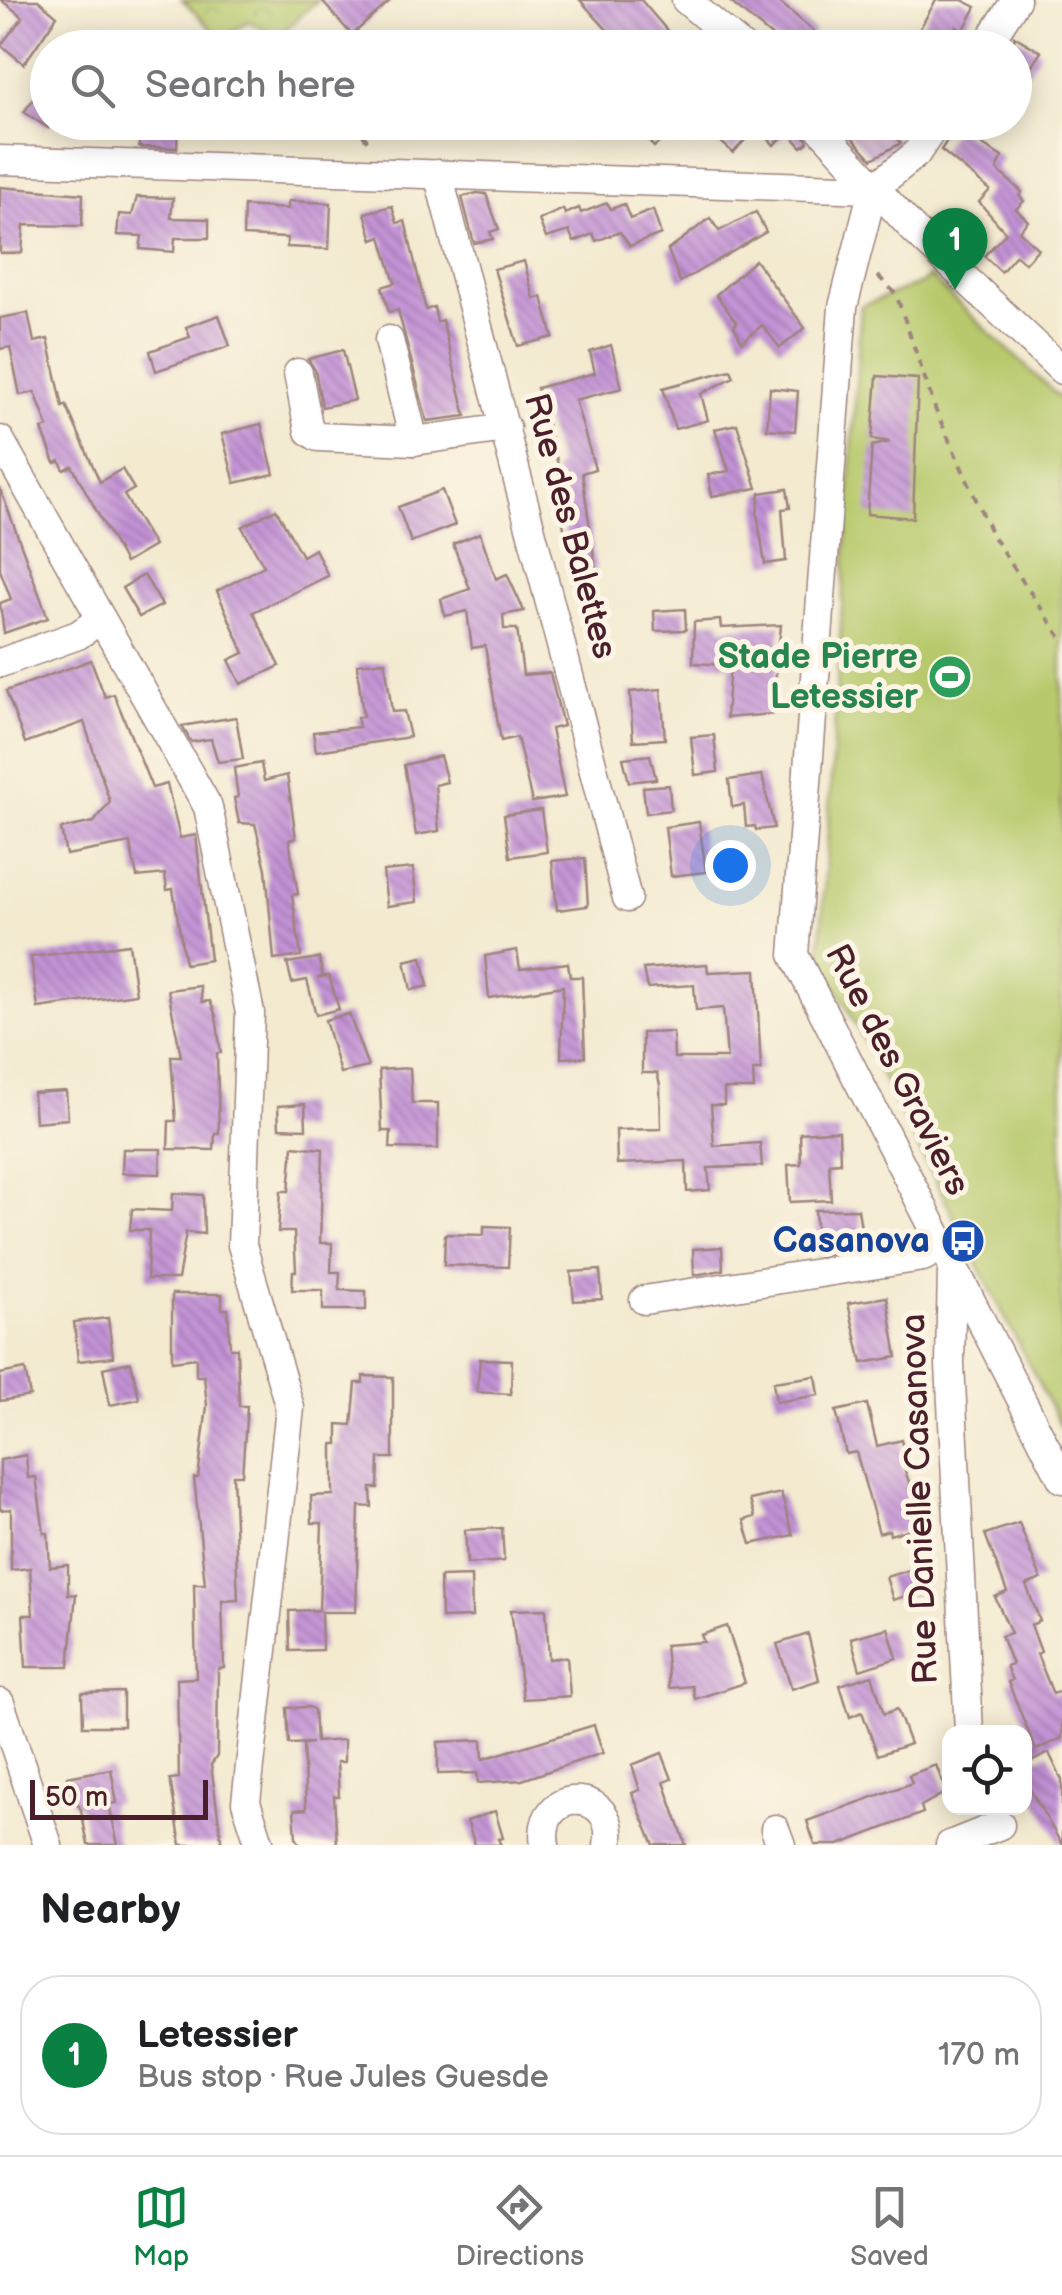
<!DOCTYPE html>
<html lang="en">
<head>
<meta charset="utf-8">
<style>
	:root { --surface:#fff; --page:#f6f6f6; --text:#202124; --muted:#757577; --line:#e0e0e0; --accent:#0b8043 }
	body { margin:0; font-family:"Balsamiq Sans",sans-serif; background:var(--page); color:var(--text) }
	.controls { position:absolute; right:30px; bottom:30px; display:grid; overflow:hidden; border-radius:20px; box-shadow:0 5px 25px #0003 }
	.controls button { width:90px; height:90px; display:grid; place-items:center; padding:0; border:0; border-bottom:2px solid var(--line); background:var(--surface); color:var(--text); font:50px sans-serif }
	.scale { position:absolute; left:30px; bottom:25px; width:178px; box-sizing:border-box; padding-left:10px; border:5px solid #4a1f2b; border-top:0; font-size:28px; line-height:35px; white-space:nowrap; color:#4a1f2b; -webkit-text-stroke:8px #fcf5e5; paint-order:stroke }
	.you { position:absolute; left:730px; top:865px; width:35px; height:35px; margin:-25px; border:8px solid #fff; border-radius:50%; background:#1a73e8; box-shadow:0 0 0 15px #1a73e833 }
	.badge { display:grid; place-items:center; width:65px; height:65px; border-radius:50%; background:var(--accent); color:#fff; font-size:32px; font-weight:700 }
	.pin { position:absolute; translate:-50% -82px; filter:drop-shadow(0 2px 5px #0008) }
	.pin::after { content:''; position:absolute; top:52px; width:35px; height:30px; background:inherit; clip-path:polygon(0 0,100% 0,50% 100%) }
	.list { margin:0; padding:0; list-style:none }
	h2 { display:flex; justify-content:space-between; align-items:center; height:130px; margin:0; padding:0 40px; font-size:42px }
	h2 small { font-size:32px; font-weight:400; color:var(--muted) }
	.list li { display:grid; grid-template-columns:65px 1fr auto; gap:30px; align-items:center; box-sizing:border-box; height:160px; margin:0 20px 20px; padding:0 20px; border:2px solid var(--line); border-radius:40px }
	.list b { display:block; font-size:38px; white-space:nowrap }
	.list p { margin:0; font-size:32px; white-space:nowrap; color:var(--muted) }
	.list em { font-size:32px; font-style:normal; color:var(--muted) }
	.icon { flex:none; width:55px; height:55px; fill:none; stroke:currentColor; stroke-width:2; stroke-linecap:round; stroke-linejoin:round }
	.map { position:relative; flex:none; width:1062px; height:1845px; overflow:hidden }
	.search { position:absolute; background:var(--surface); box-shadow:0 5px 25px #0003; left:30px; right:30px; top:30px; height:110px; display:flex; align-items:center; gap:25px; box-sizing:border-box; padding:0 35px; border-radius:55px; color:var(--muted); font-size:38px }
	.sheet { height:310px; background:var(--surface) }
	nav { display:flex; justify-content:space-around; align-items:center; box-sizing:border-box; height:140px; border-top:2px solid var(--line); background:var(--surface); font-size:28px; color:var(--muted) }
	nav a { display:grid; justify-items:center; gap:5px }
	nav .on { color:var(--accent) }
	.map>svg:first-child { display:block }
	.park { fill:url(#park-crowns); stroke:#80744c; stroke-width:2.5 }
	.pitch { fill:#b7c96c; stroke:#80744c; stroke-width:2.5 }
	.building { fill:url(#building-back-hatch) }
	.lines { fill:none; stroke-linecap:round; stroke-linejoin:round }
	.minor-casing { stroke:#9e847e; stroke-width:31 }
	.path { stroke:#9e847e; stroke-width:4; stroke-dasharray:8 8; stroke-linecap:butt }
	.minor { stroke:#fff; stroke-width:28 }
	.labels { text-anchor:middle; dominant-baseline:central; stroke-width:10; stroke-linejoin:round; paint-order:stroke }
	.street-label { font-size:35px; fill:#4a1f2b; stroke:#fcf5e5 }
	.leisure-label { font-size:35px; font-weight:bold; fill:#27864d; stroke:#fcf5e5; text-anchor:end }
	.transit-label { font-size:35px; font-weight:bold; fill:#164399; stroke:#fcf5e5; text-anchor:end }
</style>
</head>
<body>
<div class="map">
<svg width="1062" height="1845" viewBox="0 0 1062 1845">
	<defs>
		<pattern id="park-crowns" width="20" height="18" patternUnits="userSpaceOnUse" patternTransform="scale(2.5)"><rect width="20" height="18" fill="#b7c96c"/><path d="M2 6a3 3 0 1 1 6 0M12 15a3 3 0 1 1 6 0" fill="none" stroke="#9fac5e"/></pattern>
		<pattern id="building-back-hatch" width="6" height="6" patternUnits="userSpaceOnUse" patternTransform="scale(2.5)"><rect width="6" height="6" fill="#c393d6"/><path d="M-1 5l2 2M0 0l6 6M5-1l2 2" fill="none" stroke="#a077ae"/></pattern>
	</defs>
	<rect width="100%" height="100%" fill="#fcf5e5"/>
	<filter id="ink" filterUnits="userSpaceOnUse"><feTurbulence type="fractalNoise" baseFrequency=".01" numOctaves="2"/><feDisplacementMap in="SourceGraphic" scale="20" xChannelSelector="R" yChannelSelector="G"/><feConvolveMatrix kernelMatrix="1 2 1 2 8 2 1 2 1" color-interpolation-filters="sRGB"/></filter>
	<filter id="wash" filterUnits="userSpaceOnUse"><feTurbulence type="fractalNoise" baseFrequency=".0048" numOctaves="4" result="noise"/><feDisplacementMap in="SourceGraphic" scale="40" xChannelSelector="R" yChannelSelector="G"/><feGaussianBlur stdDeviation="2.25" result="paint"/><feColorMatrix in="noise" values="0 0 0 0 0 0 0 0 0 0 0 0 0 0 0 0 0 1.4 0 .05"/><feComposite in="paint" operator="in"/></filter>
	<g filter="url(#wash)">
		<rect width="100%" height="100%" fill="#f3ead0"/>
		<polygon class="park" points="182,0 318,0 277,37 248,21 222,40"/>
		<polygon class="pitch" points="929,276 1062,400 1062,1429 820,955 861,306 922,283"/>
		<g id="blocks">
			<g class="building">
				<polygon points="1,0 38,0 57,16 24,64 1,45 23,17"/>
				<polygon points="321,0 391,0 352,35"/>
				<polygon points="580,0 641,0 682,48 640,48 629,36 620,44"/>
				<polygon points="728,0 777,0 815,32 800,48 786,48"/>
				<polygon points="936,0 962,0 976,7 963,31 956,26 944,48 909,48"/>
				<polygon points="1014,36 1041,52 1014,93"/>
				<polygon points="48,79 48,128 24,112"/>
				<polygon points="156,122 178,122 177,148 139,147 139,130"/>
				<polygon points="631,122 683,122 654,147"/>
				<polygon points="733,122 797,122 808,142 802,147 788,132 774,145 757,127 733,153 718,139"/>
				<polygon points="838,122 879,122 901,143 872,159"/>
				<polygon points="955,128 1002,157 997,170 1022,192 1019,196 1024,201 1016,209 1028,221 1019,231 1038,249 1025,263 1016,255 1001,272 984,256 1006,233 979,202 990,190 941,150"/>
				<polygon points="0,187 83,194 82,226 24,225 22,253 0,253"/>
				<polygon points="477,193 486,194 499,229 490,232 493,239 474,243 462,197"/>
				<polygon points="137,197 173,198 171,218 209,219 209,238 175,238 174,252 140,249 142,236 117,235 119,214 132,215"/>
				<polygon points="288,201 331,203 329,249 287,247 287,238 243,236 244,206 288,209"/>
				<polygon points="607,203 611,209 624,204 630,219 653,210 661,234 630,246 620,232 596,241 593,234 574,242 569,231 546,238 539,220 563,209 565,214 579,208 581,213"/>
				<polygon points="392,206 397,223 405,221 426,310 434,307 437,322 442,320 466,416 427,421 398,310 389,312 382,287 395,283 381,237 373,240 365,213"/>
				<polygon points="756,212 766,232 680,282 668,250 710,218 719,231"/>
				<polygon points="755,260 805,328 780,348 762,325 742,342 734,326 737,323 716,295"/>
				<polygon points="524,261 534,299 542,297 553,337 518,346 494,269"/>
				<polygon points="28,313 34,342 48,339 63,407 66,405 100,482 122,469 134,489 124,495 154,546 125,563 72,466 64,470 60,461 55,463 42,429 48,427 35,392 20,395 10,347 0,349 0,318"/>
				<polygon points="219,315 230,346 156,371 150,351 190,337 186,327"/>
				<polygon points="611,345 622,388 575,400 595,469 582,473 597,578 573,582 554,469 559,468 537,388 595,373 590,352"/>
				<polygon points="343,350 355,400 322,407 315,370 308,359"/>
				<polygon points="731,370 734,377 701,394 708,420 675,429 663,388"/>
				<polygon points="877,376 918,379 913,518 867,514 872,446 890,442 872,439"/>
				<polygon points="770,388 798,391 795,431 767,429"/>
				<polygon points="261,424 274,474 235,483 222,434"/>
				<polygon points="737,424 757,488 712,496 708,475 729,471 715,429"/>
				<polygon points="0,488 48,618 4,633 0,603 11,599 0,570"/>
				<polygon points="787,489 790,508 782,509 786,561 765,564 757,514 760,493"/>
				<polygon points="442,490 455,525 411,542 398,507"/>
				<polygon points="276,509 302,556 315,549 328,576 253,612 280,666 241,684 229,660 244,653 217,591 264,566 242,527"/>
				<polygon points="480,533 496,579 507,574 524,611 503,615 504,629 517,629 523,675 550,673 563,726 551,729 565,797 532,802 517,737 501,741 485,646 472,648 467,611 445,616 441,599 470,589 453,544"/>
				<polygon points="144,575 162,605 139,617 122,588"/>
				<polygon points="685,609 686,630 655,631 654,611"/>
				<polygon points="720,620 721,628 781,625 772,714 726,718 730,665 693,663 694,622"/>
				<polygon points="91,660 105,697 114,694 152,788 167,784 180,838 196,835 210,960 185,964 173,889 167,890 165,874 137,877 130,843 66,855 61,829 94,822 110,802 84,722 25,743 6,691"/>
				<polygon points="385,661 392,712 404,711 410,737 316,751 313,732 359,727 357,717 363,717 357,664"/>
				<polygon points="661,689 665,739 633,741 630,692"/>
				<polygon points="236,717 243,759 218,762 211,739 191,742 182,726"/>
				<polygon points="714,735 718,772 695,775 691,737"/>
				<polygon points="650,755 656,779 629,782 623,758"/>
				<polygon points="440,756 447,782 435,785 439,831 416,835 404,765"/>
				<polygon points="261,763 264,781 287,775 296,838 289,840 298,894 292,895 301,956 274,960 266,869 255,824 239,823 234,798 238,797 234,768"/>
				<polygon points="762,775 774,828 756,830 755,826 746,827 744,805 732,807 729,780"/>
				<polygon points="669,785 671,810 646,813 643,787"/>
				<polygon points="541,810 547,852 510,857 504,815"/>
				<polygon points="699,822 706,872 671,876 665,827"/>
				<polygon points="585,858 588,906 557,910 552,861"/>
				<polygon points="413,868 417,902 387,906 383,871"/>
				<polygon points="129,944 136,994 38,1008 31,957"/>
				<polygon points="517,950 520,969 568,963 570,977 582,977 585,1057 561,1058 563,986 489,998 485,956"/>
				<polygon points="422,957 428,986 411,990 405,961"/>
				<polygon points="319,958 323,977 317,978 329,976 339,1009 316,1015 307,980 292,983 287,963"/>
				<polygon points="707,964 708,972 756,970 761,1070 753,1070 754,1089 724,1089 724,1105 711,1105 714,1146 760,1143 762,1166 708,1168 710,1190 687,1192 686,1161 617,1164 616,1130 661,1129 660,1085 657,1073 642,1073 642,1033 673,1032 674,1058 727,1058 723,1008 696,1010 694,985 647,988 643,969"/>
				<polygon points="200,986 202,1002 210,1001 216,1016 221,1053 217,1053 219,1133 215,1133 214,1150 168,1149 169,1121 176,1121 171,1056 181,1056 168,990"/>
				<polygon points="349,1014 368,1067 340,1073 325,1020"/>
				<polygon points="410,1068 412,1103 438,1103 438,1149 390,1148 391,1131 382,1131 379,1070"/>
				<polygon points="66,1091 68,1119 35,1122 33,1093"/>
				<polygon points="305,1104 306,1129 279,1128 278,1106"/>
				<polygon points="829,1131 839,1131 840,1162 829,1163 831,1200 790,1202 788,1165 801,1164 800,1133"/>
				<polygon points="293,1146 323,1149 320,1243 332,1243 331,1272 340,1272 339,1290 366,1291 366,1310 323,1310 323,1290 292,1290 293,1271 296,1271 294,1232 278,1232 281,1191 289,1191"/>
				<polygon points="123,1149 161,1149 160,1174 122,1173"/>
				<polygon points="173,1193 203,1195 204,1234 186,1232 178,1279 147,1279 149,1230 130,1230 132,1209 172,1211"/>
				<polygon points="858,1209 864,1248 818,1256 815,1210"/>
				<polygon points="484,1226 510,1227 508,1267 444,1265 445,1234 484,1235"/>
				<polygon points="722,1247 723,1270 694,1275 693,1249"/>
				<polygon points="600,1270 602,1299 574,1301 571,1272"/>
				<polygon points="172,1294 222,1294 222,1309 228,1309 230,1348 237,1348 239,1406 247,1406 242,1475 233,1475 238,1600 222,1601 224,1668 218,1669 217,1756 211,1765 222,1845 181,1845 170,1779 179,1778 177,1679 196,1678 194,1584 205,1584 194,1478 198,1478 207,1406 204,1376 196,1376 196,1358 172,1361"/>
				<polygon points="887,1297 897,1357 862,1363 848,1303"/>
				<polygon points="108,1318 113,1357 78,1361 74,1322"/>
				<polygon points="480,1359 512,1360 511,1394 477,1392"/>
				<polygon points="131,1362 139,1399 110,1405 103,1368"/>
				<polygon points="25,1369 30,1396 0,1401 0,1374"/>
				<polygon points="363,1376 393,1377 393,1458 379,1458 378,1488 371,1488 372,1507 359,1506 356,1612 321,1612 322,1650 290,1651 289,1611 319,1610 322,1523 312,1523 311,1496 333,1495 333,1444 338,1444 338,1424 352,1425 356,1383 363,1383"/>
				<polygon points="816,1376 819,1395 776,1402 773,1382"/>
				<polygon points="867,1404 877,1446 902,1440 907,1461 902,1462 924,1525 890,1535 889,1530 879,1533 856,1452 846,1454 836,1411"/>
				<polygon points="26,1455 28,1478 36,1477 44,1533 48,1533 50,1567 68,1565 68,1595 76,1594 69,1667 26,1667 23,1615 33,1615 30,1568 11,1570 11,1509 0,1510 0,1460"/>
				<polygon points="781,1493 793,1535 751,1544 744,1520 755,1517 750,1500"/>
				<polygon points="1019,1523 1041,1579 1026,1585 1040,1621 1031,1625 1041,1652 1037,1654 1053,1694 1062,1690 1062,1738 1036,1750 1008,1682 1012,1680 1006,1666 1012,1664 1001,1636 1011,1633 995,1597 1007,1592 985,1534"/>
				<polygon points="502,1528 504,1561 467,1564 465,1530"/>
				<polygon points="916,1568 923,1591 893,1600 886,1577"/>
				<polygon points="471,1576 472,1617 441,1618 440,1577"/>
				<polygon points="546,1609 549,1659 567,1657 570,1696 523,1699 511,1610"/>
				<polygon points="727,1626 745,1683 695,1699 692,1686 669,1688 665,1645 704,1642 701,1635"/>
				<polygon points="888,1628 897,1658 860,1670 851,1638"/>
				<polygon points="808,1634 819,1680 792,1689 777,1644"/>
				<polygon points="872,1675 884,1714 897,1709 910,1744 878,1755 862,1712 850,1717 840,1685"/>
				<polygon points="123,1692 123,1726 83,1726 82,1693"/>
				<polygon points="309,1707 314,1710 316,1742 344,1740 344,1762 337,1762 339,1796 334,1796 337,1845 300,1845 296,1837 294,1810 306,1809 303,1744 312,1743 289,1744 287,1708"/>
				<polygon points="594,1725 603,1753 522,1780 478,1783 477,1773 438,1774 438,1742 482,1740 483,1759"/>
				<polygon points="662,1753 672,1779 664,1782 686,1845 654,1845 632,1793 640,1790 632,1765"/>
				<polygon points="1049,1753 1062,1780 1062,1845 1024,1779 1024,1765"/>
				<polygon points="936,1765 946,1792 921,1806 923,1813 839,1845 815,1845 807,1821 912,1783 909,1775"/>
				<polygon points="111,1769 117,1803 109,1804 118,1845 88,1845 81,1810 78,1804 72,1805 67,1777"/>
				<polygon points="495,1811 503,1838 498,1839 501,1845 475,1845 467,1821"/>
			</g>
		</g>
	</g>
	<g filter="url(#ink)">
		<use href="#blocks" fill-opacity="0" stroke="#9e847e" stroke-width="2.5"/>
		<g class="lines">
			<defs>
				<g id="minor">
					<polyline points="686,0 743,48"/>
					<polyline points="985,48 1016,0"/>
					<polyline points="814,122 914,230 1062,370"/>
					<polyline points="0,160 873,189"/>
					<polyline points="438,174 627,898"/>
					<polyline points="873,189 843,307 794,955 1062,1479"/>
					<polyline points="873,189 916,154 937,122"/>
					<polyline points="389,340 414,441 506,428"/>
					<polyline points="298,373 309,431 318,437 414,441"/>
					<polyline points="0,440 208,807 250,1013 242,1245 290,1408 246,1802 260,1845"/>
					<polyline points="0,663 78,635 101,619"/>
					<polyline points="952,1269 950,1364 969,1732"/>
					<polyline points="644,1300 923,1257 943,1246"/>
					<polyline points="0,1703 48,1845"/>
					<polyline points="775,1829 781,1845"/>
					<path d="M545,1845C535,1784 620,1788 608,1845"/>
					<polyline points="950,1845 1000,1825"/>
				</g>
			</defs>
			<use href="#minor" class="minor-casing"/>
			<g class="path">
				<polyline points="289,47 290,48"/>
				<polyline points="352,122 372,146"/>
				<polyline points="878,276 896,294 936,411 993,537 1062,639"/>
			</g>
			<use href="#minor" class="minor"/>
		</g>
	</g>
	<defs>
		<symbol id="stadium-disc" viewBox="-11 -11 22 22"><circle r="9.5" fill="#2e9e5b" stroke="#fcf5e5"/><path d="M0-5a6.5 5 0 1 0 0 10a6.5 5 0 1 0 0-10ZM-3.5-1.8h7v3.6h-7Z" fill="#fff"/></symbol>
		<symbol id="bus-disc" viewBox="-11 -11 22 22"><circle r="9.5" fill="#1a4fb4" stroke="#fcf5e5"/><path d="M-5-6H5V4H4V6H2V4H-2V6H-4V4H-5ZM-3.5-4V0h7V-4ZM-3.5 1.2v1.5H-2V1.2ZM2 1.2v1.5H3.5V1.2Z" fill="#fff"/></symbol>
	</defs>
	<g fill-rule="evenodd">
		<use href="#stadium-disc" x="925" y="652" width="50" height="50"/>
		<use href="#bus-disc" x="938" y="1216" width="50" height="50"/>
	</g>
	<g class="labels">
		<g class="street-label">
			<text transform="translate(570 526) rotate(75)">Rue des Balettes</text>
			<text transform="translate(897 1070) rotate(63)">Rue des Graviers</text>
			<text transform="translate(920 1499) rotate(-92)">Rue Danielle Casanova</text>
		</g>
		<g class="leisure-label">
			<text x="918" y="657">Stade Pierre<tspan x="918" dy="40">Letessier</tspan></text>
		</g>
		<g class="transit-label">
			<text x="930" y="1241">Casanova</text>
		</g>
	</g>
</svg>
<div class="controls">
<button><svg class="icon" aria-label="locate" viewBox="0 0 24 24"><circle cx="12" cy="12" r="6"/><path d="M12 2v4M12 18v4M2 12h4M18 12h4"/></svg></button>
</div>
<div class="scale">50 m</div>
<div class="you"></div>
<div class="pin badge" style="left:955px;top:290px">1</div>
<div class="search"><svg class="icon" aria-label="search" viewBox="0 0 24 24"><circle cx="10" cy="10" r="6"/><path d="M15 15l6 6"/></svg>Search here</div>
</div>
<section class="sheet">
<h2>Nearby<small></small></h2>
<ul class="list">
<li><span class="badge">1</span><div><b>Letessier</b><p>Bus stop · Rue Jules Guesde</p></div><em>170 m</em></li>
</ul>
</section>
<nav>
<a class="on"><svg class="icon" aria-label="map" viewBox="0 0 24 24"><path d="M3 6l6-2 6 2 6-2v14l-6 2-6-2-6 2zM9 4v14M15 6v14"/></svg>Map</a>
<a><svg class="icon" aria-label="directions" viewBox="0 0 24 24"><path d="M12 3l9 9-9 9-9-9zM9 14v-3h6M13 9l2 2-2 2"/></svg>Directions</a>
<a><svg class="icon" aria-label="saved" viewBox="0 0 24 24"><path d="M7 4h10v16l-5-4-5 4z"/></svg>Saved</a>
</nav>
</body>
</html>
